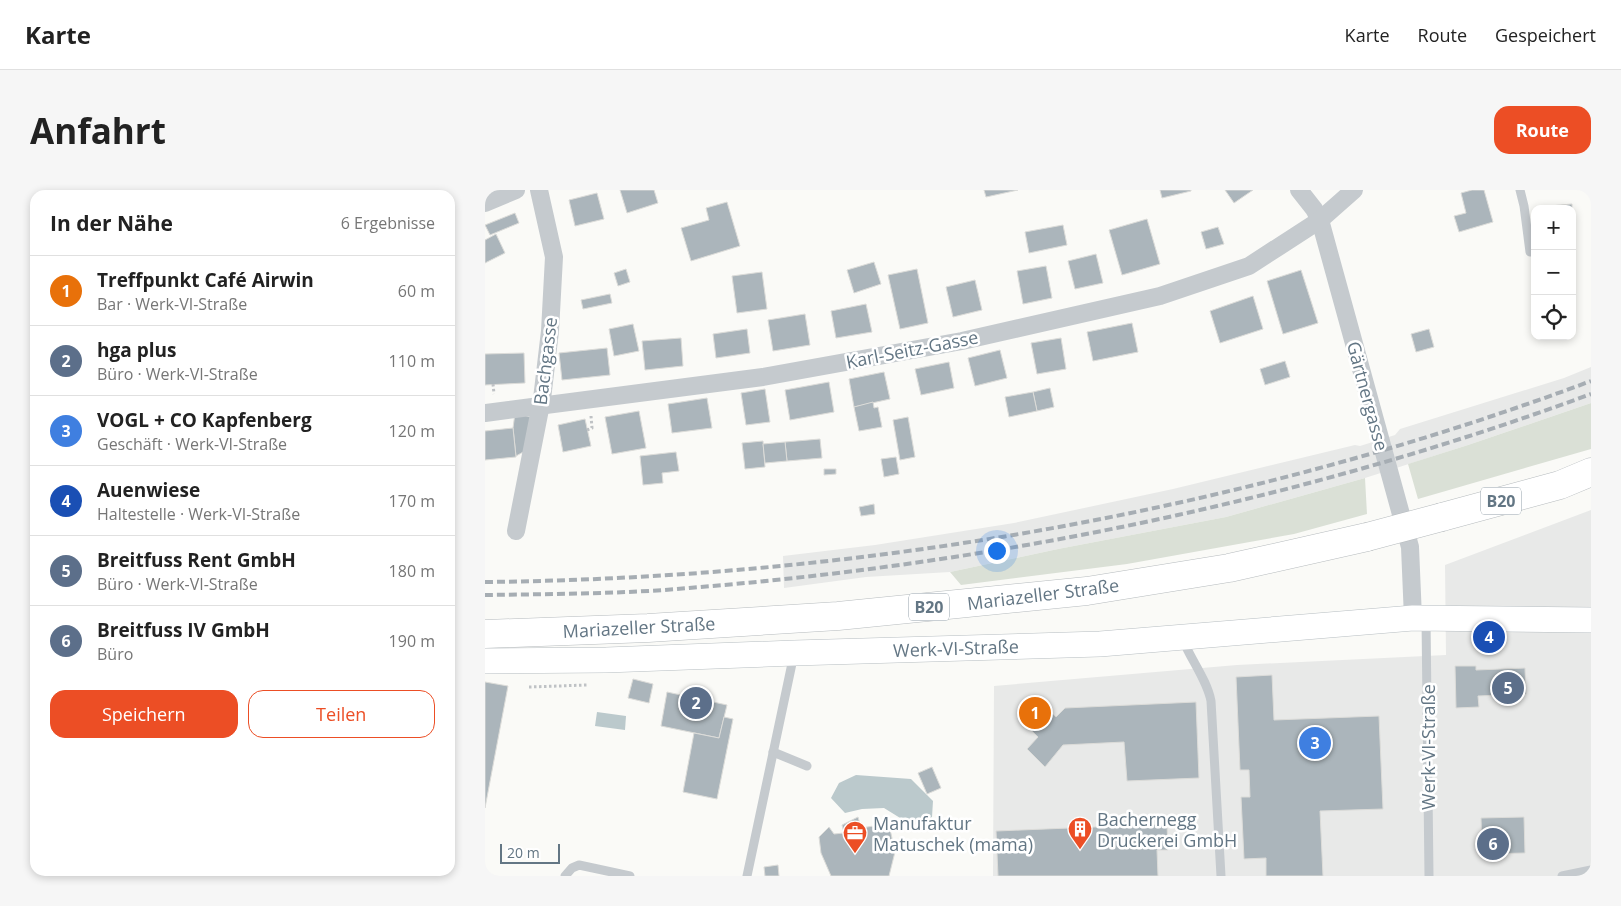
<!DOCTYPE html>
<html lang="de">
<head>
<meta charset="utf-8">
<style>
	:root { --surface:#fff; --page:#f6f6f6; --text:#222; --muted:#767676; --line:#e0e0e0; --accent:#ec4e25 }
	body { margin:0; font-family:"Open Sans",sans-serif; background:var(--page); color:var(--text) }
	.controls { position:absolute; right:15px; top:15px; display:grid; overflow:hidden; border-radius:10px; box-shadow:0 2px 8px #0003 }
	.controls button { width:45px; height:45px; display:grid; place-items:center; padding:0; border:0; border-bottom:1px solid var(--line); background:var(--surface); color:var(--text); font:25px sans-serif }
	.scale { position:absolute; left:15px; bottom:12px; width:60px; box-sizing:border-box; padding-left:5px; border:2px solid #637684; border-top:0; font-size:14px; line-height:18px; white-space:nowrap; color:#637684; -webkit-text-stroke:4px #fff; paint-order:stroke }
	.you { position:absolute; left:511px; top:360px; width:18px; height:18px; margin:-12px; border:4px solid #fff; border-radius:50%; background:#1a73e8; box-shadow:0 0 0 8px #1a73e833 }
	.badge { display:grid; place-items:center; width:32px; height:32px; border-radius:50%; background:var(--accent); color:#fff; font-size:16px; font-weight:700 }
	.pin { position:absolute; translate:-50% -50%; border:2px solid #fff; box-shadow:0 1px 5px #0006 }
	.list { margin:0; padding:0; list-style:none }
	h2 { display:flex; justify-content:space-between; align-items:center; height:65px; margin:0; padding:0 20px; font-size:21px }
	h2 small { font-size:16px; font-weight:400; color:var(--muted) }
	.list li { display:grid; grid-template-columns:32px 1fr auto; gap:15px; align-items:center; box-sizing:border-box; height:70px; padding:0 20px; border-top:1px solid var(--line) }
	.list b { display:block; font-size:19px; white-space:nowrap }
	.list p { margin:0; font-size:16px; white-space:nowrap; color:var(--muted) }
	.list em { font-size:16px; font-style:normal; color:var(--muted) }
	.actions { display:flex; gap:10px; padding:15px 20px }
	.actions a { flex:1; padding:11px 0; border:1px solid var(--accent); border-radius:15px; text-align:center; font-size:18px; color:var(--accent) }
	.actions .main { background:var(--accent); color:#fff }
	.icon { flex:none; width:28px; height:28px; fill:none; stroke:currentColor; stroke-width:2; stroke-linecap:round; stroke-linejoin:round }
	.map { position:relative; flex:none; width:1106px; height:686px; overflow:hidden; border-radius:15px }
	header { display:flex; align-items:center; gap:30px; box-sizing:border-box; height:70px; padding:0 25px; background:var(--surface); border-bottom:1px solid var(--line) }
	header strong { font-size:24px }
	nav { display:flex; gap:28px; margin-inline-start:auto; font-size:18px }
	.intro { display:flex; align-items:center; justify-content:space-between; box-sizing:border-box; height:120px; padding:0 30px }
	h1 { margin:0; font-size:35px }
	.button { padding:12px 22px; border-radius:15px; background:var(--accent); color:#fff; font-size:18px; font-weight:700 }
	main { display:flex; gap:30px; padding:0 30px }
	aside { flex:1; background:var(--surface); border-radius:15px; box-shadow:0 2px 8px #0003 }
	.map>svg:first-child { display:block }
	.built { fill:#e8e9e8 }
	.green { fill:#dae0d6 }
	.water { fill:#bbc9cc }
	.building { fill:#abb5bb; stroke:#dcdcd9 }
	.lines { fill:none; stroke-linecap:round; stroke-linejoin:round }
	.secondary-casing { stroke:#b7bec2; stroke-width:26 }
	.highway-casing { stroke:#b6bbbe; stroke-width:29 }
	.path { stroke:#bfc2c5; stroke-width:3; stroke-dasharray:2.5 2.5; stroke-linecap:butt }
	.lane { stroke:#c5cace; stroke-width:9 }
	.street { stroke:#c5cace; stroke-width:18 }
	.secondary { stroke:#fff; stroke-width:25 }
	.highway { stroke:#fff; stroke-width:28 }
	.rail { stroke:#a6adb3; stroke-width:4; stroke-dasharray:8 4; stroke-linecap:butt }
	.highway-bridge-casing { stroke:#b6bbbe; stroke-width:29; stroke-linecap:butt }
	.highway-bridge { stroke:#fff; stroke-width:28 }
	.labels { text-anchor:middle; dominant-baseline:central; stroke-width:5; stroke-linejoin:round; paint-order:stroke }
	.shield { fill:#fff; stroke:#929fa9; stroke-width:1 }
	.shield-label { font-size:16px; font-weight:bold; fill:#637684 }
	.street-label { font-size:18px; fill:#637684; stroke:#fff }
	.poi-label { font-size:18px; fill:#637684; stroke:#fff; text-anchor:start }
</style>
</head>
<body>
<header>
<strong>Karte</strong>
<nav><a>Karte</a><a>Route</a><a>Gespeichert</a></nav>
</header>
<div class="intro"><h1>Anfahrt</h1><a class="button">Route</a></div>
<main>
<aside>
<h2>In der Nähe<small>6 Ergebnisse</small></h2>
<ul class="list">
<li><span class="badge" style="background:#e8710a">1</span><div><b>Treffpunkt Café Airwin</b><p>Bar · Werk-VI-Straße</p></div><em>60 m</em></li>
<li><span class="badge" style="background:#5c6f8a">2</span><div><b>hga plus</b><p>Büro · Werk-VI-Straße</p></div><em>110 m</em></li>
<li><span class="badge" style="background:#3f7fe0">3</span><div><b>VOGL + CO Kapfenberg</b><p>Geschäft · Werk-VI-Straße</p></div><em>120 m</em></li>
<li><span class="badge" style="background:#1a4fb4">4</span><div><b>Auenwiese</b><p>Haltestelle · Werk-VI-Straße</p></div><em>170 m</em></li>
<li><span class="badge" style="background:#5c6f8a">5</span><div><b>Breitfuss Rent GmbH</b><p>Büro · Werk-VI-Straße</p></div><em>180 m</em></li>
<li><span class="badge" style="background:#5c6f8a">6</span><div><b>Breitfuss IV GmbH</b><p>Büro</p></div><em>190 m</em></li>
</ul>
<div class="actions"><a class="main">Speichern</a><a>Teilen</a></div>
</aside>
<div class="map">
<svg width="1106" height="686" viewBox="0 0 1106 686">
	<rect width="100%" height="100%" fill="#fafaf7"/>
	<g class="built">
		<polygon points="1106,177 1106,213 983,255 880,288 741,327 573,359 465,382 381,387 299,398 298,366 390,355 529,333 688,299 870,255 875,256 910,245 915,239 1079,188"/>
		<polygon points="1106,320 1106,686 508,686 509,496 752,475 961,465 960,375"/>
	</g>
	<g class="green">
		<polygon points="1106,213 1106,259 933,309 923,274 983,255"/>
		<polygon points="880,288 882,324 809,344 642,374 476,395 465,382 573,359 741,327"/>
	</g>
	<g class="water">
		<polygon points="112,522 141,526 140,540 110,536"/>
		<polygon points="371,585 426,589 448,611 447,627 436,636 420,631 399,618 377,619 360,623 346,608 354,593"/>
	</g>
	<g class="building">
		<polygon points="135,0 169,0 173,13 142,23"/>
		<polygon points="499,0 533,0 501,7"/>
		<polygon points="675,0 706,0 706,1 677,8"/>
		<polygon points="740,0 768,0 749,13"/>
		<polygon points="987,0 999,0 1008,32 974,42 969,26 981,23 976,3"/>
		<polygon points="112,3 119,29 90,36 84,10"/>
		<polygon points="242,12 255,56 206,71 196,38 224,30 221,18"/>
		<polygon points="1087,14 1087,19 1053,19 1053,17"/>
		<polygon points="30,23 34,33 5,45 0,35"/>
		<polygon points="662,29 675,74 637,85 624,40"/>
		<polygon points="578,35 582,55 544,63 540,42"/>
		<polygon points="733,37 739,54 721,59 716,42"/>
		<polygon points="11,44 20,63 0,73 0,50"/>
		<polygon points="611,64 618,93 590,99 583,71"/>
		<polygon points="389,72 396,94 369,103 362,80"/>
		<polygon points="561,76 567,108 538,114 532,81"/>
		<polygon points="141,79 145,92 133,96 129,83"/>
		<polygon points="432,79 443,133 415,139 403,85"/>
		<polygon points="816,80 833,133 798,144 782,91"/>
		<polygon points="277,82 282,119 252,123 247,86"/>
		<polygon points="490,90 497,120 468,127 461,97"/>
		<polygon points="125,104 127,113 98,119 96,110"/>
		<polygon points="768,106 778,139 735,153 725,121"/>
		<polygon points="381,114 387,142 351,148 346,121"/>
		<polygon points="320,124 325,155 288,161 283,130"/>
		<polygon points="647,133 653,162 608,171 602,142"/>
		<polygon points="148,134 154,161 129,166 124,139"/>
		<polygon points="262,139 265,163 231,168 228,144"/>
		<polygon points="944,139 949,157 931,162 926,144"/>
		<polygon points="196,148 198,176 160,180 157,151"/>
		<polygon points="576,148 581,179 552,184 546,153"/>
		<polygon points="122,158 125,185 77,190 74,163"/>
		<polygon points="515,160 522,188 490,196 483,168"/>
		<polygon points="39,163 40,193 0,195 0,164"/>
		<polygon points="800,171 805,187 780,195 775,179"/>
		<polygon points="464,172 469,198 436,205 430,179"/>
		<polygon points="399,182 405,209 369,217 364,189"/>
		<polygon points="344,192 349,222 305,230 300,200"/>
		<polygon points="565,198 569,217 552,221 548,202"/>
		<polygon points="280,199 285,232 261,235 256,203"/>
		<polygon points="548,202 552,221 524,227 520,207"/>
		<polygon points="222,208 227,238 187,243 183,214"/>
		<polygon points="388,212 389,218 393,217 397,237 374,241 369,217"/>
		<polygon points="154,221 161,258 127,264 120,227"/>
		<polygon points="30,223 46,227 40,261 31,266 28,238"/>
		<polygon points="423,227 430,267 415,270 408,230"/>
		<polygon points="100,229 106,256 78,262 73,235"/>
		<polygon points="28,238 31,267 0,270 0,241"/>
		<polygon points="335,249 337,268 302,271 300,252"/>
		<polygon points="278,251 280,277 260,279 257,253"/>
		<polygon points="300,252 302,271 280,273 278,254"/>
		<polygon points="191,262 194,281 177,283 178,293 158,295 155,266"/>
		<polygon points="411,267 414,284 399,287 396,269"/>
		<polygon points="339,279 351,279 351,284 339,285"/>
		<polygon points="389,314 390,324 376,326 374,317"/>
		<polygon points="970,476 991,476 991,480 1040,478 1041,504 993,506 994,517 971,518"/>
		<polygon points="787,485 789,530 894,526 898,619 835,621 838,686 781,686 781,668 759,669 756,607 765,607 764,580 755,580 751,487"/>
		<polygon points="148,489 168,494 164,513 143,508"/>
		<polygon points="0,492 23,496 0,618"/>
		<polygon points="182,502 242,515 234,548 176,536"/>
		<polygon points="711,512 714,588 642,591 639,552 578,555 560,577 542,559 553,547 541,535 558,515 571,527 580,518"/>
		<polygon points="239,527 248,529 232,609 198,602 209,543 234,548"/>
		<polygon points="447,577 456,598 442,604 433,583"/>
		<polygon points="373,627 376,638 401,634 405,639 410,662 404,686 346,686 336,663 334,647 344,637 349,644 359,643 357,635"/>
		<polygon points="1039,627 1040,663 997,664 996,628"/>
		<polygon points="682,634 683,660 672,660 673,686 513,686 511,641"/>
		<polygon points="293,675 294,686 280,686 279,677"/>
	</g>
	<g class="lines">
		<defs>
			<polyline id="secondary" points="0,471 121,470 309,463 615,454 928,428 1106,430"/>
			<g id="highway">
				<polyline points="957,327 1075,295 1106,282"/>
				<polyline points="0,444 163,438 353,426 602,401 744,378 882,347"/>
			</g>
		</defs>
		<use href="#secondary" class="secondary-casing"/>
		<use href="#highway" class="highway-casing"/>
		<g class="path">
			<polyline points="8,194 9,204"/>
			<polyline points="102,240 107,238 106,226"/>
			<polyline points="44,497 102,495"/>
		</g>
		<g class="lane">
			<polyline points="1035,0 1039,16 1045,62"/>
			<polyline points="941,429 944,686"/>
			<path d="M698,450C706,470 722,490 726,511L736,686"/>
			<polyline points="288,562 322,576"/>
			<polyline points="80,686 87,678 94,675 145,686"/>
			<polyline points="262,686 309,464"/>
			<polyline points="1077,686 1106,680"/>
		</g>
		<g class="street">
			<polyline points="814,0 829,19 835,30 925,357 928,428"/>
			<polyline points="0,13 31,0"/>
			<polyline points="0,223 278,187 477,151 675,106 764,76 835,30 869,0"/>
			<polyline points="31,341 57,209 65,141 69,67 54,0"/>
		</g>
		<use href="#secondary" class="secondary"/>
		<use href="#highway" class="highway"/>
		<g class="rail">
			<path d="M0,392C374,388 756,322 1106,191"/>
			<path d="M0,405C67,404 138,404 204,398C512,373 816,311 1106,204"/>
		</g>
		<defs>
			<polyline id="highway-bridge" points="882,347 957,327"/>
		</defs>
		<use href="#highway-bridge" class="highway-bridge-casing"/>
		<use href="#highway-bridge" class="highway-bridge"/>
	</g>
	<defs>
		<symbol id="building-pin" viewBox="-11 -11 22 30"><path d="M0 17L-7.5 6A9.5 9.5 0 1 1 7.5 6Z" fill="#ec4e25" stroke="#fff"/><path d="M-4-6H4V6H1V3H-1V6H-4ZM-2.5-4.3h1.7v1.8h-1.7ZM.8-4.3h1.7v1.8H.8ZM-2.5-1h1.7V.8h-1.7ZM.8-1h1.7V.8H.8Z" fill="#fff"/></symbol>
		<symbol id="office-pin" viewBox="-11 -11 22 30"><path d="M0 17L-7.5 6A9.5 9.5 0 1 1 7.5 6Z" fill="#ec4e25" stroke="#fff"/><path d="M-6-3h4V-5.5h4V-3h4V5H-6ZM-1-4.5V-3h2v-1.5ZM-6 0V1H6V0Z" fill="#fff"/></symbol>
	</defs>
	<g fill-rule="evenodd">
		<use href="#building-pin" x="581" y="625" width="28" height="38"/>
		<use href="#office-pin" x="356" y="629" width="28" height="38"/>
	</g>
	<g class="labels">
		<g class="shield">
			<rect x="996" y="297.5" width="40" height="27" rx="4"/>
			<rect x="424" y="403.5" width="40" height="27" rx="4"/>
		</g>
		<g class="shield-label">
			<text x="1016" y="311">B20</text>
			<text x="444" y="417">B20</text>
		</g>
		<g class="street-label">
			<text transform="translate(427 159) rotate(-11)">Karl-Seitz-Gasse</text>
			<text transform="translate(60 171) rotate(-83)">Bachgasse</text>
			<text transform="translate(883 206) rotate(75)">Gärtnergasse</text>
			<text transform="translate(558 404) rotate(-7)">Mariazeller Straße</text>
			<text transform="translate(154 437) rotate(-3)">Mariazeller Straße</text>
			<text transform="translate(471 458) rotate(-2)">Werk-VI-Straße</text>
			<text transform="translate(943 557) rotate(-90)">Werk-VI-Straße</text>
		</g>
		<g class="poi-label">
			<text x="612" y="629">Bachernegg<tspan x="612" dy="21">Druckerei GmbH</tspan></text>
			<text x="388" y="633">Manufaktur<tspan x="388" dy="21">Matuschek (mama)</tspan></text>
		</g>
	</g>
</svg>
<div class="controls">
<button>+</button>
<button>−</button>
<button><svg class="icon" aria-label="locate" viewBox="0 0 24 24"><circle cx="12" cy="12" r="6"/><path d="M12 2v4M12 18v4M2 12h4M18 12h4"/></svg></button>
</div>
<div class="scale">20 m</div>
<div class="you"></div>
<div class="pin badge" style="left:550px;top:523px;background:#e8710a">1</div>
<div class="pin badge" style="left:211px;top:513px;background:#5c6f8a">2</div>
<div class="pin badge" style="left:830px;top:553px;background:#3f7fe0">3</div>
<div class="pin badge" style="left:1004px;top:447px;background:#1a4fb4">4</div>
<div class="pin badge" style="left:1023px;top:498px;background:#5c6f8a">5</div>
<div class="pin badge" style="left:1008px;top:654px;background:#5c6f8a">6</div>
</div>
</main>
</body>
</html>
